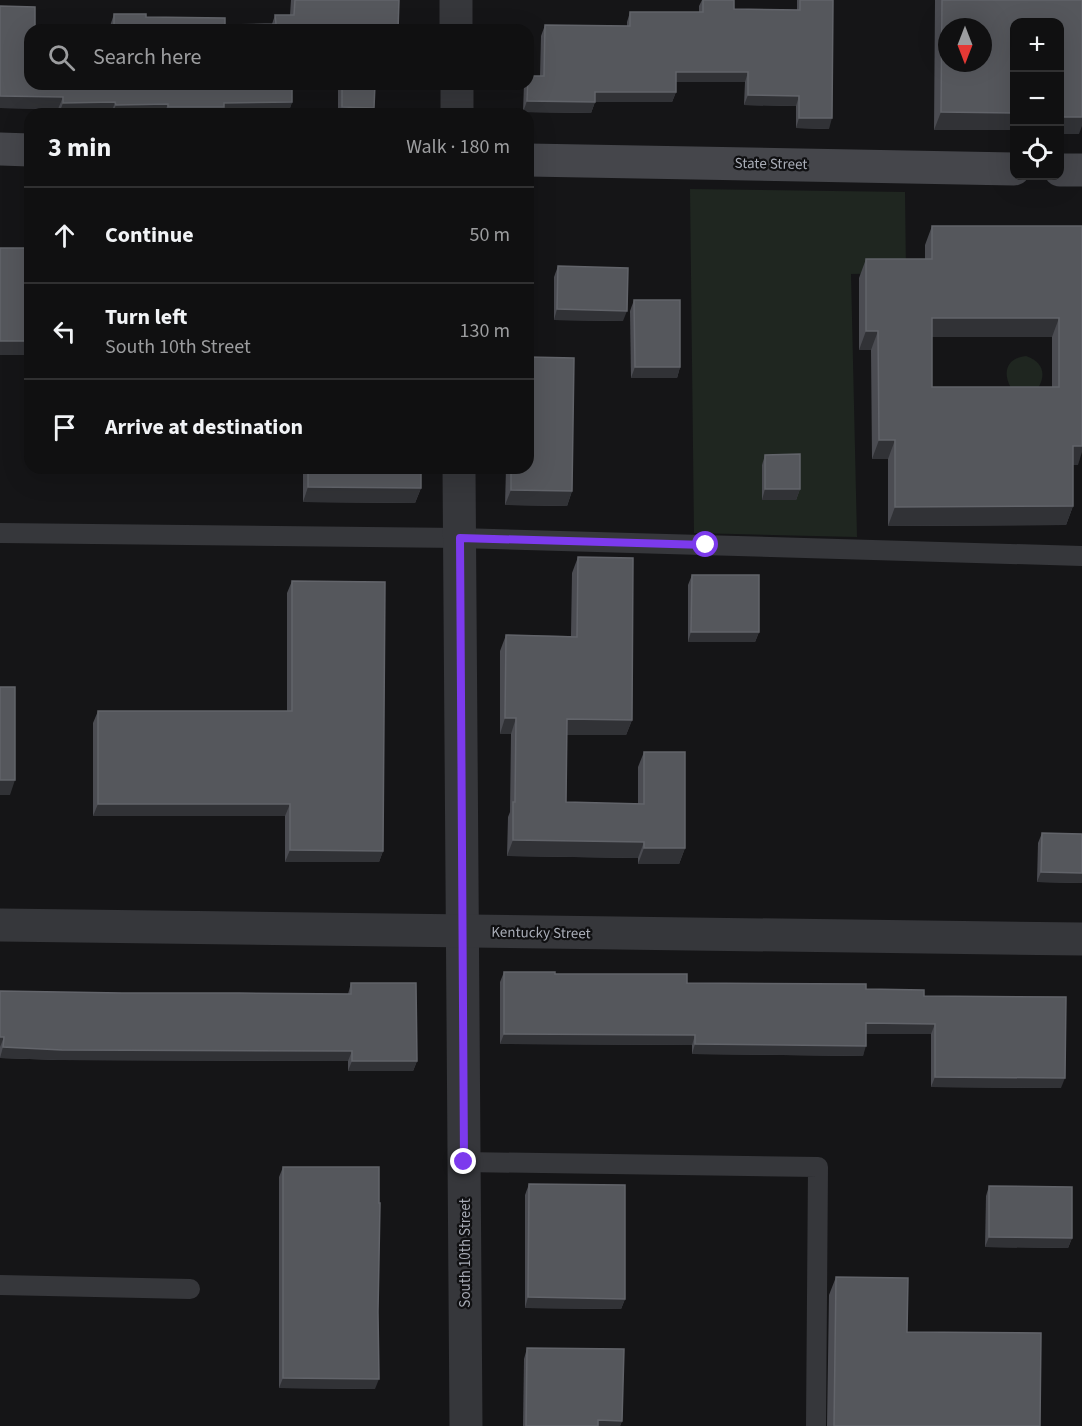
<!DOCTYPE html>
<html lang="en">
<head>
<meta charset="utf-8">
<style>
	:root { --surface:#101011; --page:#19191a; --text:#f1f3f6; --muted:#9c9d9f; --line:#303031 }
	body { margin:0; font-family:"Source Sans 3",sans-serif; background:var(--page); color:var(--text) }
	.controls { position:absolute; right:18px; top:18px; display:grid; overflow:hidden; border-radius:12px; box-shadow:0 6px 24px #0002 }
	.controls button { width:54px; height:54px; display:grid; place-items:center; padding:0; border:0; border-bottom:2px solid var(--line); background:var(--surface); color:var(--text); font:30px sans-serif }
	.compass { position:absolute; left:938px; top:18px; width:54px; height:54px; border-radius:50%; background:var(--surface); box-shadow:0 6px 24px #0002; rotate:180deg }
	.stop { position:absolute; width:18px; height:18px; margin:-14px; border:4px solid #7c3aed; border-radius:50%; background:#fff }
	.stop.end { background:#7c3aed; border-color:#fff; box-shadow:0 2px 6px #0008 }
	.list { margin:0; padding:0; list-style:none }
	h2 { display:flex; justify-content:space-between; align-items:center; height:78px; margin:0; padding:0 24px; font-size:26px }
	h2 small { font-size:20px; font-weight:400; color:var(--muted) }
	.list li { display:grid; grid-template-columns:39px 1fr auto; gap:18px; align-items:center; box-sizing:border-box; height:96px; padding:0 24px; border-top:2px solid var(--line) }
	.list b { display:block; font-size:22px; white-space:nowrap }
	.list p { margin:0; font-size:20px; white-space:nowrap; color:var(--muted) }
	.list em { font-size:20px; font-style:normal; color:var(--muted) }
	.icon { flex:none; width:33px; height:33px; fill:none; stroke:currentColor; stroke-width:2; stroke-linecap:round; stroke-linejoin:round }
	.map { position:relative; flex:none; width:1082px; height:1426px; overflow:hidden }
	.search { position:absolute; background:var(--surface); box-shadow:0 6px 24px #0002; left:24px; top:24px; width:510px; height:66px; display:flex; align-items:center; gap:15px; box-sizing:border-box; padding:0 21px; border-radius:18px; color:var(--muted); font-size:22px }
	.panel { position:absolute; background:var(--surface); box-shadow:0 6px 24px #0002; left:24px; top:108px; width:510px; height:366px; border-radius:18px }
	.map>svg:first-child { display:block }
	.green { fill:#1f2620 }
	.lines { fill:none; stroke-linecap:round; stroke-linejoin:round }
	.lane { stroke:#36373b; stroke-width:20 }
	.street { stroke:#36373b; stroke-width:33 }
	.secondary { stroke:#45464b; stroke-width:33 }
	.wall { fill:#4b4c52; fill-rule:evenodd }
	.shaded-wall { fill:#313236 }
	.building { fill:#55575c; stroke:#62646a; stroke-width:1.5; fill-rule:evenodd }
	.route { stroke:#7c3aed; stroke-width:8 }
	.labels { text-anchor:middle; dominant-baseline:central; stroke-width:4.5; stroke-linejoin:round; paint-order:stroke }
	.street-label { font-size:15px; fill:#a8acb6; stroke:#101012 }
</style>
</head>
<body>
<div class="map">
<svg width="1082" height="1426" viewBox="0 0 1082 1426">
	<rect width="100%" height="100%" fill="#151517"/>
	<g class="green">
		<polygon points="690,189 905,192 906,273 851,274 857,537 694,533"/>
		<path d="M1026,356C1042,361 1047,374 1038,388H1011C1002,372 1007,358 1026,356Z"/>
	</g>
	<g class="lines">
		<g class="lane">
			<polyline points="0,533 460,538 1082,556"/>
			<polyline points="464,1162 818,1167 816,1426"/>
			<polyline points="0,1285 190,1289"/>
		</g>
		<g class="street">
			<polyline points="456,0 456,30"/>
			<polyline points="457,84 457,114"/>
			<polyline points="459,468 466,1426"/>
			<polyline points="0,925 1082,939"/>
		</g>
		<g class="secondary">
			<polyline points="0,149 30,150"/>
			<polyline points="528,160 1014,169"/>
			<polyline points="1060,170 1082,170"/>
		</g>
	</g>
	<g class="wall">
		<polygon points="291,0 399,0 398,30 110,30 110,26 114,14 225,25 272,24 275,15 290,15"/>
		<polygon points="702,0 734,0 734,9 797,10 797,0 833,0 829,129 796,128 796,106 744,105 745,82 676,82 676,92 672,102 595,102 591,113 523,112 524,84 528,84 540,76 541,36 545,25 627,26 627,22 630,12 699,12 699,6"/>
		<polygon points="935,0 1082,0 1079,134 1014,22 1014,130 934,130"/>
		<polygon points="0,6 30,84 292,102 288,114 59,114 58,109 0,108"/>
		<polygon points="338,84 375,84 374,108 372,114 338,114"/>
		<path d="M932,226H1082L1078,465H1073V506L1066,525L888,526V459H872L871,350H859V278L866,259H925V245ZM932,337H1052V387H932Z"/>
		<polygon points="558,266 623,321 554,320 554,277"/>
		<polygon points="634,300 680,367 677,378 631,378 630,311"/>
		<polygon points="765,455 800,489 796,500 762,500 762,465"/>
		<polygon points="303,468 421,468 421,488 415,503 303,502"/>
		<polygon points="506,468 528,468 572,491 567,506 505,505"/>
		<polygon points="578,557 632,720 626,735 567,735 566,802 638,804 638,767 644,752 685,848 679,864 638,864 638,858 507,856 508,817 510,812 511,734 500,734 500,651 506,635 571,636 572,573"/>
		<polygon points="692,575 759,632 755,642 688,642 688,585"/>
		<polygon points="292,581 383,851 379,862 285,862 285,816 93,816 93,723 98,711 287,711 287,593"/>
		<polygon points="1042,833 1082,834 1082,883 1037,882 1038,843"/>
		<polygon points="504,972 555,974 687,983 866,989 924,996 1061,1088 931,1087 931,1034 866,1034 863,1056 692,1054 692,1045 500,1044 500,982"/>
		<polygon points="351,983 417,1061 413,1071 348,1071 348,1061 59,1060 0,1058 0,991 122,993 348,994"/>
		<polygon points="283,1167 375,1389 279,1388 279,1177"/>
		<polygon points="529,1184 625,1299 621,1309 525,1308 525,1195"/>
		<polygon points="989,1186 1072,1238 1068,1248 985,1247 986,1196"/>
		<polygon points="836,1277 907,1332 1040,1426 827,1426 829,1295"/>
		<polygon points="527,1348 622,1421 620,1426 523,1426 524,1359"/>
	</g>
	<g class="shaded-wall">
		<polygon points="676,72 748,72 745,82 673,82"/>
		<polygon points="595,92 676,92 672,102 591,102"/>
		<polygon points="748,95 799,96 796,106 744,105"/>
		<polygon points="0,96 63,97 58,109 0,108"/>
		<polygon points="527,101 595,102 591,113 523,112"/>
		<polygon points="115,102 111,114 59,114 63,103"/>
		<polygon points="292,102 288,114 165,114 168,107 224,103"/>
		<polygon points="168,104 164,114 112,114 116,105"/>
		<polygon points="342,107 374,108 372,114 339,114"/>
		<polygon points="941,112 1014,113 1014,130 934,130"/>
		<polygon points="1059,117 1082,117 1082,126 1079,134 1059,134"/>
		<polygon points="799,118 832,118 829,129 796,128"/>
		<polygon points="557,309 627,311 623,321 554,320"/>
		<polygon points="932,318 1059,318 1052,337 925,337"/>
		<polygon points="866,331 878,331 871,350 859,350"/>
		<rect x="0" y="341" width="30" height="14"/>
		<polygon points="635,367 680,367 677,378 631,378"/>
		<polygon points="879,440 895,440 888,459 872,459"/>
		<polygon points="1073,446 1082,446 1082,452 1078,465 1066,465"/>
		<polygon points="308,487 421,488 415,503 303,502"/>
		<polygon points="765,489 800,489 796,500 762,500"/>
		<polygon points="511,490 572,491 567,506 505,505"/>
		<polygon points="1073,506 1066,525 888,526 895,507"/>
		<polygon points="691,632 759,632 755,642 688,642"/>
		<polygon points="505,718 516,718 511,734 500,734"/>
		<polygon points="567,719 632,720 626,735 562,735"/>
		<polygon points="0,780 15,780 10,795 0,795"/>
		<polygon points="98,804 290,804 285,816 93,816"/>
		<polygon points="513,840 644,842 638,858 507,856"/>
		<polygon points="644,848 685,848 679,864 638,864"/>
		<polygon points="290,850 383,851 379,862 285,862"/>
		<polygon points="1041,872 1082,873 1082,883 1037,882"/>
		<polygon points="866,1023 935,1024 931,1034 863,1034"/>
		<polygon points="504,1034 695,1035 692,1045 500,1044"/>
		<polygon points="0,1037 4,1037 0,1047"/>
		<polygon points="695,1044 866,1046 863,1056 692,1054"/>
		<polygon points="3,1047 352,1051 348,1061 59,1060 0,1058"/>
		<polygon points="352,1061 417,1061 413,1071 348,1071"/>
		<polygon points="935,1077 1065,1078 1061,1088 931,1087"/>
		<polygon points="989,1237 1072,1238 1068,1248 985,1247"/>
		<polygon points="528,1297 625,1299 621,1309 525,1308"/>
		<polygon points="283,1378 379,1379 375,1389 279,1388"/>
		<polygon points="598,1420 622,1421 620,1426 596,1426"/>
	</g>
	<g class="building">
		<polygon points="295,0 399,0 398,30 114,30 114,14 146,14 146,17 225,18 225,25 276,24 275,15 294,15"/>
		<polygon points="703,0 734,0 734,9 800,10 800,0 833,0 832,118 799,118 799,96 748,95 748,72 676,72 676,92 595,92 595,102 527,101 528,76 544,76 545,25 630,26 630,12 703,12"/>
		<path d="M942,0H1082V117H1059V22H1014V113L941,112ZM947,27H983V63H947Z"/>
		<polygon points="0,6 35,7 35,30 30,30 30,84 292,84 292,102 224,103 224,107 168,107 168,104 116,105 115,102 63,103 63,97 0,96"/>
		<polygon points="342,84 375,84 374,108 342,107"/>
		<path d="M932,226H1082V446H1073V506L895,507V440H879L878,331H866V259H932ZM932,318H1059V387H932Z"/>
		<rect x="0" y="248" width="30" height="93"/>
		<polygon points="558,266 628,268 627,311 557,309"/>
		<polygon points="634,300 680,300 680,367 635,367"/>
		<polygon points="528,357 574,358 572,491 511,490 511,468 528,468"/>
		<polygon points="800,454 800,489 765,489 765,455"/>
		<polygon points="308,468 421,468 421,488 308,487"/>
		<polygon points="578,557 633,558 632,720 567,719 566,802 644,804 644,752 685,752 685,848 644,848 644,842 513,840 513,802 515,802 516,718 505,718 506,635 577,637"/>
		<polygon points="692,575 759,575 759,632 691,632"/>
		<polygon points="292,581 385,582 383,851 290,850 290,804 98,804 98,711 292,711"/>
		<rect x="0" y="687" width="15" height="93"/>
		<polygon points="1042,833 1082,834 1082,873 1041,872"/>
		<polygon points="504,972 555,972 555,974 687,974 687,983 866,984 866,989 924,990 924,996 1066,997 1065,1078 935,1077 935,1024 866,1023 866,1046 695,1044 695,1035 504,1034"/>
		<polygon points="351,983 416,983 417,1061 352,1061 352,1051 62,1050 3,1047 4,1037 0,1037 0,991 122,993 239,993 351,994"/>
		<polygon points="283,1167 379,1167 379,1203 380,1203 378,1312 379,1379 283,1378"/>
		<polygon points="529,1184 625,1185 625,1299 528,1297"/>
		<polygon points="989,1186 1072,1187 1072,1238 989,1237"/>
		<polygon points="836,1277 908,1278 907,1332 1041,1333 1040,1426 834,1426"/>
		<polygon points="527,1348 624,1349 622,1421 598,1420 598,1426 526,1426"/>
	</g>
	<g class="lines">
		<polyline class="route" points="464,1162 460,538 706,545"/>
	</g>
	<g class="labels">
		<g class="street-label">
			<text transform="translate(771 164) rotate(1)">State Street</text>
			<text transform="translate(541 933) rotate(1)">Kentucky Street</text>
			<text transform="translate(465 1253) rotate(-90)">South 10th Street</text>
		</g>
	</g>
</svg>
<div class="controls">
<button>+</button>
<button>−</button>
<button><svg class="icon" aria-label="locate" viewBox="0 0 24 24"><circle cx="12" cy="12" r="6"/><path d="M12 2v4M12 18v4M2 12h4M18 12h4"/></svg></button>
</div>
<svg class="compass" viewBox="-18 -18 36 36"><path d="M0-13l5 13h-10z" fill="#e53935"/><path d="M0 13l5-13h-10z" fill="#9c9d9f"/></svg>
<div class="stop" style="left:706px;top:545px"></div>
<div class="stop end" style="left:464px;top:1162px"></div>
<div class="search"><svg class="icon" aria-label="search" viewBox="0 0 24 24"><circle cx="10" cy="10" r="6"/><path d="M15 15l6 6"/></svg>Search here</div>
<section class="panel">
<h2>3 min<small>Walk · 180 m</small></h2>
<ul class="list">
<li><svg class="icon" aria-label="ahead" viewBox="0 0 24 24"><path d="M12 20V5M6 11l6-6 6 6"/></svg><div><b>Continue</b></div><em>50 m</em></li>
<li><svg class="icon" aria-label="left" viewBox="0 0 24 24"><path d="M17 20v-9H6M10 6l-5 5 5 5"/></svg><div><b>Turn left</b><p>South 10th Street</p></div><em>130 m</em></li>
<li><svg class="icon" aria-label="arrive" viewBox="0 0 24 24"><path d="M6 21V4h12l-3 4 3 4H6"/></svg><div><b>Arrive at destination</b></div></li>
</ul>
</section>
</div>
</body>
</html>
